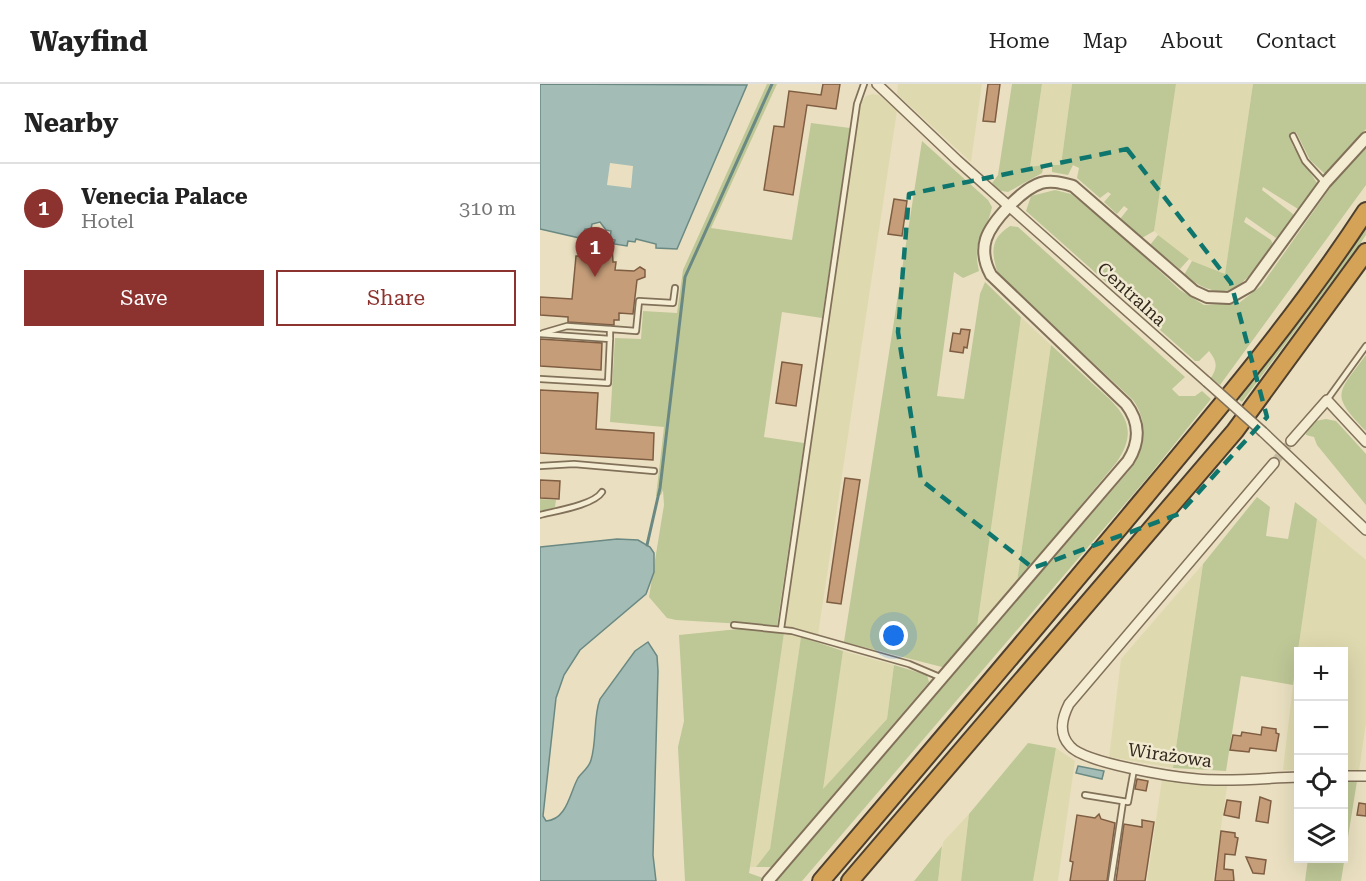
<!DOCTYPE html>
<html lang="en">
<head>
<meta charset="utf-8">
<style>
	:root { --surface:#fff; --page:#f6f6f6; --text:#222; --muted:#767676; --line:#e0e0e0; --accent:#8c332f }
	body { margin:0; font-family:"Roboto Serif",serif; background:var(--page); color:var(--text) }
	.controls { position:absolute; right:18px; bottom:18px; display:grid; overflow:hidden; border-radius:0px; box-shadow:0 6px 24px #0002 }
	.controls button { width:54px; height:54px; display:grid; place-items:center; padding:0; border:0; border-bottom:2px solid var(--line); background:var(--surface); color:var(--text); font:30px sans-serif }
	.you { position:absolute; left:354px; top:552px; width:21px; height:21px; margin:-15px; border:4px solid #fff; border-radius:50%; background:#1a73e8; box-shadow:0 0 0 9px #1a73e833 }
	.badge { display:grid; place-items:center; width:39px; height:39px; border-radius:50%; background:var(--accent); color:#fff; font-size:20px; font-weight:700 }
	.pin { position:absolute; translate:-50% -50px; filter:drop-shadow(0 2px 3px #0008) }
	.pin::after { content:''; position:absolute; top:32px; width:21px; height:18px; background:inherit; clip-path:polygon(0 0,100% 0,50% 100%) }
	.list { margin:0; padding:0; list-style:none }
	h2 { display:flex; justify-content:space-between; align-items:center; height:78px; margin:0; padding:0 24px; font-size:26px }
	h2 small { font-size:20px; font-weight:400; color:var(--muted) }
	.list li { display:grid; grid-template-columns:39px 1fr auto; gap:18px; align-items:center; box-sizing:border-box; height:90px; padding:0 24px; border-top:2px solid var(--line) }
	.list b { display:block; font-size:22px; white-space:nowrap }
	.list p { margin:0; font-size:20px; white-space:nowrap; color:var(--muted) }
	.list em { font-size:20px; font-style:normal; color:var(--muted) }
	.actions { display:flex; gap:12px; padding:18px 24px }
	.actions a { flex:1; padding:14px 0; border:2px solid var(--accent); border-radius:0px; text-align:center; font-size:21px; color:var(--accent) }
	.actions .main { background:var(--accent); color:#fff }
	.icon { flex:none; width:33px; height:33px; fill:none; stroke:currentColor; stroke-width:2; stroke-linecap:round; stroke-linejoin:round }
	.map { position:relative; flex:none; width:826px; height:797px; overflow:hidden }
	header { display:flex; align-items:center; gap:36px; box-sizing:border-box; height:84px; padding:0 30px; background:var(--surface); border-bottom:2px solid var(--line) }
	header strong { font-size:28px }
	nav { display:flex; gap:33px; margin-inline-start:auto; font-size:21px }
	main { display:flex }
	aside { flex:1; background:var(--surface) }
	.map>svg:first-child { display:block }
	.farmland { fill:#dfd9af }
	.green { fill:#bec796 }
	.water { fill:#a3bcb6; stroke:#6b8983; stroke-width:1.5 }
	.pier { fill:#eae0c1 }
	.lines { fill:none; stroke-linecap:round; stroke-linejoin:round }
	.stream { stroke:#6b8983; stroke-width:3 }
	.building { fill:#c59d79; stroke:#7f5d42; stroke-width:1.5 }
	.minor-tunnel { stroke:#c5bba0; stroke-width:9; stroke-dasharray:9 4.5; stroke-linecap:butt }
	.service-casing { stroke:#82715a; stroke-width:8 }
	.minor-casing { stroke:#82715a; stroke-width:12 }
	.tertiary-casing { stroke:#82715a; stroke-width:14 }
	.motorway-casing { stroke:#4f3f2e; stroke-width:20 }
	.service { stroke:#f5edd3; stroke-width:4.5 }
	.minor { stroke:#f5edd3; stroke-width:9 }
	.tertiary { stroke:#f5edd3; stroke-width:10 }
	.motorway { stroke:#d4a357; stroke-width:16 }
	.minor-bridge-casing { stroke:#82715a; stroke-width:12; stroke-linecap:butt }
	.minor-bridge { stroke:#f5edd3; stroke-width:9 }
	.marked { fill:none; stroke:#0f766e; stroke-width:4.5; stroke-dasharray:12 8; stroke-linejoin:round }
	.labels { text-anchor:middle; dominant-baseline:central; stroke-width:5; stroke-linejoin:round; paint-order:stroke }
	.street-label { font-size:18px; fill:#32281d; stroke:#f2ead0 }
</style>
</head>
<body>
<header>
<strong>Wayfind</strong>
<nav><a>Home</a><a>Map</a><a>About</a><a>Contact</a></nav>
</header>
<main>
<aside>
<h2>Nearby<small></small></h2>
<ul class="list">
<li><span class="badge">1</span><div><b>Venecia Palace</b><p>Hotel</p></div><em>310 m</em></li>
</ul>
<div class="actions"><a class="main">Save</a><a>Share</a></div>
</aside>
<div class="map">
<svg width="826" height="797" viewBox="0 0 826 797">
	<rect width="100%" height="100%" fill="#eae0c1"/>
	<g class="farmland">
		<polygon points="358,0 442,0 431,78 357,10"/>
		<polygon points="502,0 532,0 521,81 490,83"/>
		<polygon points="636,0 713,0 685,191 664,184 637,168 614,147"/>
		<polygon points="332,10 339,11 357,27 278,551 245,543 320,20 326,12"/>
		<polygon points="481,233 511,261 477,498 437,543"/>
		<polygon points="777,435 826,476 826,639 819,687 804,687 804,568 758,568 758,686 743,686 753,601"/>
		<polygon points="663,480 633,684 569,673 581,575"/>
		<polygon points="244,549 261,553 230,766 216,783 210,783"/>
		<polygon points="303,567 354,581 347,635 282,706"/>
		<polygon points="516,664 535,677 518,797 493,797"/>
		<polygon points="622,695 688,697 673,797 607,797"/>
		<polygon points="429,730 421,797 398,797 403,758"/>
	</g>
	<g class="green">
		<polygon points="227,0 237,0 171,144 252,156 271,39 310,44 282,234 242,228 224,353 264,359 237,542 136,536 127,534 109,513 124,421 123,406 121,411 116,412 124,343 70,338 75,254 101,255 103,227 137,229 143,186"/>
		<polygon points="472,0 502,0 490,83 504,81 502,89 468,108 457,106 452,99 458,91"/>
		<polygon points="532,0 636,0 614,147 602,154 580,135 588,125 584,122 577,130 564,118 571,110 568,108 560,114 537,94 539,84 533,81 528,91 512,88 512,81 521,81"/>
		<path d="M713,0H826V45L785,90L770,76L756,48L751,56L753,62L777,99L758,125L723,103L722,106L753,130L754,134L742,151L736,154L706,133L704,138L731,156L733,161C704,199 691,226 644,191L652,177L685,190Z"/>
		<path d="M382,57L448,116L452,123C447,149 431,153 439,187L423,194L414,188L397,312L424,315L440,210L445,198L481,233L437,543L406,584L304,558Z"/>
		<path d="M826,63V101L680,301L671,294C678,283 677,277 669,267L659,277H655L486,127L491,112L515,106L531,110L570,141L640,206L664,221L699,219L721,202L797,94Z"/>
		<polygon points="826,141 826,151 818,163 702,318 698,315"/>
		<path d="M470,142L478,143L645,293L632,305L639,312H655L662,307L671,315L608,393L262,797H235L594,381C605,359 608,337 593,316L458,190C451,168 450,155 470,142Z"/>
		<polygon points="618,151 649,175 640,185 610,161"/>
		<path d="M511,261C525,274 539,287 553,300C581,325 602,342 576,379L477,498Z"/>
		<path d="M826,271V347C790,310 797,310 826,271Z"/>
		<polygon points="786,335 796,337 826,370 826,421 777,361 774,353 766,351 766,349 775,337"/>
		<polygon points="717,413 730,423 726,452 748,455 755,418 777,435 753,601 701,592 686,687 633,684 663,480"/>
		<polygon points="0,415 16,416 15,423 0,429"/>
		<polygon points="218,543 244,549 210,783 209,789 223,794 220,797 145,797 138,663 144,637 139,551"/>
		<polygon points="261,553 303,567 283,705 347,635 354,581 387,591 389,598 232,783 216,783 230,765"/>
		<polygon points="488,659 516,664 493,797 421,797 429,730"/>
		<polygon points="804,697 817,697 801,797 765,797 768,775 804,774"/>
		<polygon points="402,762 398,797 374,797 375,796"/>
	</g>
	<g class="water">
		<polygon points="0,0 207,1 137,165 116,164 116,160 96,155 95,158 88,157 87,162 74,160 75,156 70,155 71,147 66,146 60,138 52,140 51,145 45,145 44,155 0,145"/>
		<path d="M77,455L98,456L110,463L114,469V488L106,510L40,566L24,591L16,614L3,732L6,737C27,736 30,708 38,694C42,688 49,684 51,676C57,656 53,634 60,615L95,567L108,558L117,572L118,587L113,771L116,797H0V463Z"/>
		<polygon points="538,682 564,687 562,695 536,689"/>
	</g>
	<polygon class="pier" points="70,79 93,82 91,104 67,101"/>
	<g class="lines">
		<polyline class="stream" points="107,461 120,404 145,193 232,0"/>
	</g>
	<g class="building">
		<polygon points="283,0 300,0 296,25 267,21 253,111 224,106 234,42 244,43 249,7 281,11"/>
		<polygon points="448,0 460,0 455,38 443,37"/>
		<polygon points="354,115 367,117 362,152 348,150"/>
		<polygon points="43,160 72,161 73,178 76,178 75,186 94,187 100,183 105,186 105,193 97,196 93,230 79,229 79,236 74,236 74,241 28,238 28,233 0,231 0,213 32,215 36,172 41,172 43,169"/>
		<polygon points="421,245 430,246 427,264 424,263 423,269 410,267 413,249 420,250"/>
		<polygon points="0,255 62,259 61,286 0,282"/>
		<polygon points="242,278 262,281 256,322 236,319"/>
		<polygon points="0,306 58,309 56,345 114,349 113,376 0,369"/>
		<polygon points="305,394 320,396 301,520 287,518"/>
		<polygon points="0,396 20,397 19,415 0,414"/>
		<polygon points="722,643 736,645 736,649 739,650 736,667 710,664 709,668 690,666 693,651 701,652 702,648 721,651"/>
		<polygon points="597,695 608,697 606,707 595,705"/>
		<polygon points="720,713 731,717 728,739 716,737"/>
		<polygon points="687,716 701,718 699,734 684,731"/>
		<polygon points="819,719 826,720 826,732 817,731"/>
		<polygon points="559,730 561,735 575,739 567,797 530,797 533,778 530,777 537,731 555,734"/>
		<polygon points="602,736 614,738 605,797 576,797 584,740 602,743"/>
		<polygon points="681,747 695,749 695,753 698,754 695,771 685,770 684,785 693,786 694,797 675,797"/>
		<polygon points="706,773 726,776 724,790 713,789"/>
	</g>
	<g class="lines">
		<polyline class="minor-tunnel" points="734,379 751,357"/>
		<defs>
			<g id="service">
				<polyline points="753,52 765,77 785,99"/>
				<polyline points="3,249 27,242 70,245"/>
				<polyline points="0,250 70,255 68,299 0,295"/>
				<polyline points="70,255 70,245 96,247 99,217 133,219 135,204"/>
				<polyline points="787,316 826,262"/>
				<polyline points="0,382 34,380 114,387"/>
				<path d="M0,431C15,427 54,421 62,408"/>
				<polyline points="194,541 252,547 369,580 402,594"/>
				<polyline points="241,545 317,20 324,0"/>
				<polyline points="545,711 588,718 594,685"/>
				<polyline points="571,797 583,718"/>
			</g>
			<g id="minor">
				<polyline points="337,0 417,76 667,298"/>
				<polyline points="723,348 826,446"/>
				<polyline points="751,357 787,316 826,358"/>
				<path d="M734,379L529,620C522,634 518,649 530,662C544,679 633,693 657,695C690,698 725,694 758,693"/>
				<polyline points="804,692 826,692"/>
			</g>
			<path id="tertiary" d="M228,797L588,377C600,358 600,338 586,320L451,191C445,180 442,168 446,155C452,137 482,105 501,99C512,96 522,99 533,102L654,207L667,213L689,214L710,202L785,99L826,54"/>
			<g id="motorway">
				<path d="M281,797C389,670 498,542 605,413C682,321 760,228 826,127"/>
				<polyline points="310,797 695,347 826,168"/>
			</g>
		</defs>
		<use href="#service" class="service-casing"/>
		<use href="#minor" class="minor-casing"/>
		<use href="#tertiary" class="tertiary-casing"/>
		<use href="#motorway" class="motorway-casing"/>
		<use href="#service" class="service"/>
		<use href="#minor" class="minor"/>
		<use href="#tertiary" class="tertiary"/>
		<use href="#motorway" class="motorway"/>
		<defs>
			<polyline id="minor-bridge" points="667,298 723,348"/>
		</defs>
		<use href="#minor-bridge" class="minor-bridge-casing"/>
		<use href="#minor-bridge" class="minor-bridge"/>
	</g>
	<path class="marked" d="M587,65L691,199L727,333L639,430L493,484L381,396L358,248L369,110Z"/>
	<g class="labels">
		<g class="street-label">
			<text transform="translate(592 210) rotate(42)">Centralna</text>
			<text transform="translate(630 671) rotate(8)">Wirażowa</text>
		</g>
	</g>
</svg>
<div class="controls">
<button>+</button>
<button>−</button>
<button><svg class="icon" aria-label="locate" viewBox="0 0 24 24"><circle cx="12" cy="12" r="6"/><path d="M12 2v4M12 18v4M2 12h4M18 12h4"/></svg></button>
<button><svg class="icon" aria-label="layers" viewBox="0 0 24 24"><path d="M12 4l9 5-9 5-9-5zM3 14l9 5 9-5"/></svg></button>
</div>
<div class="you"></div>
<div class="pin badge" style="left:55px;top:193px">1</div>
</div>
</main>
</body>
</html>
